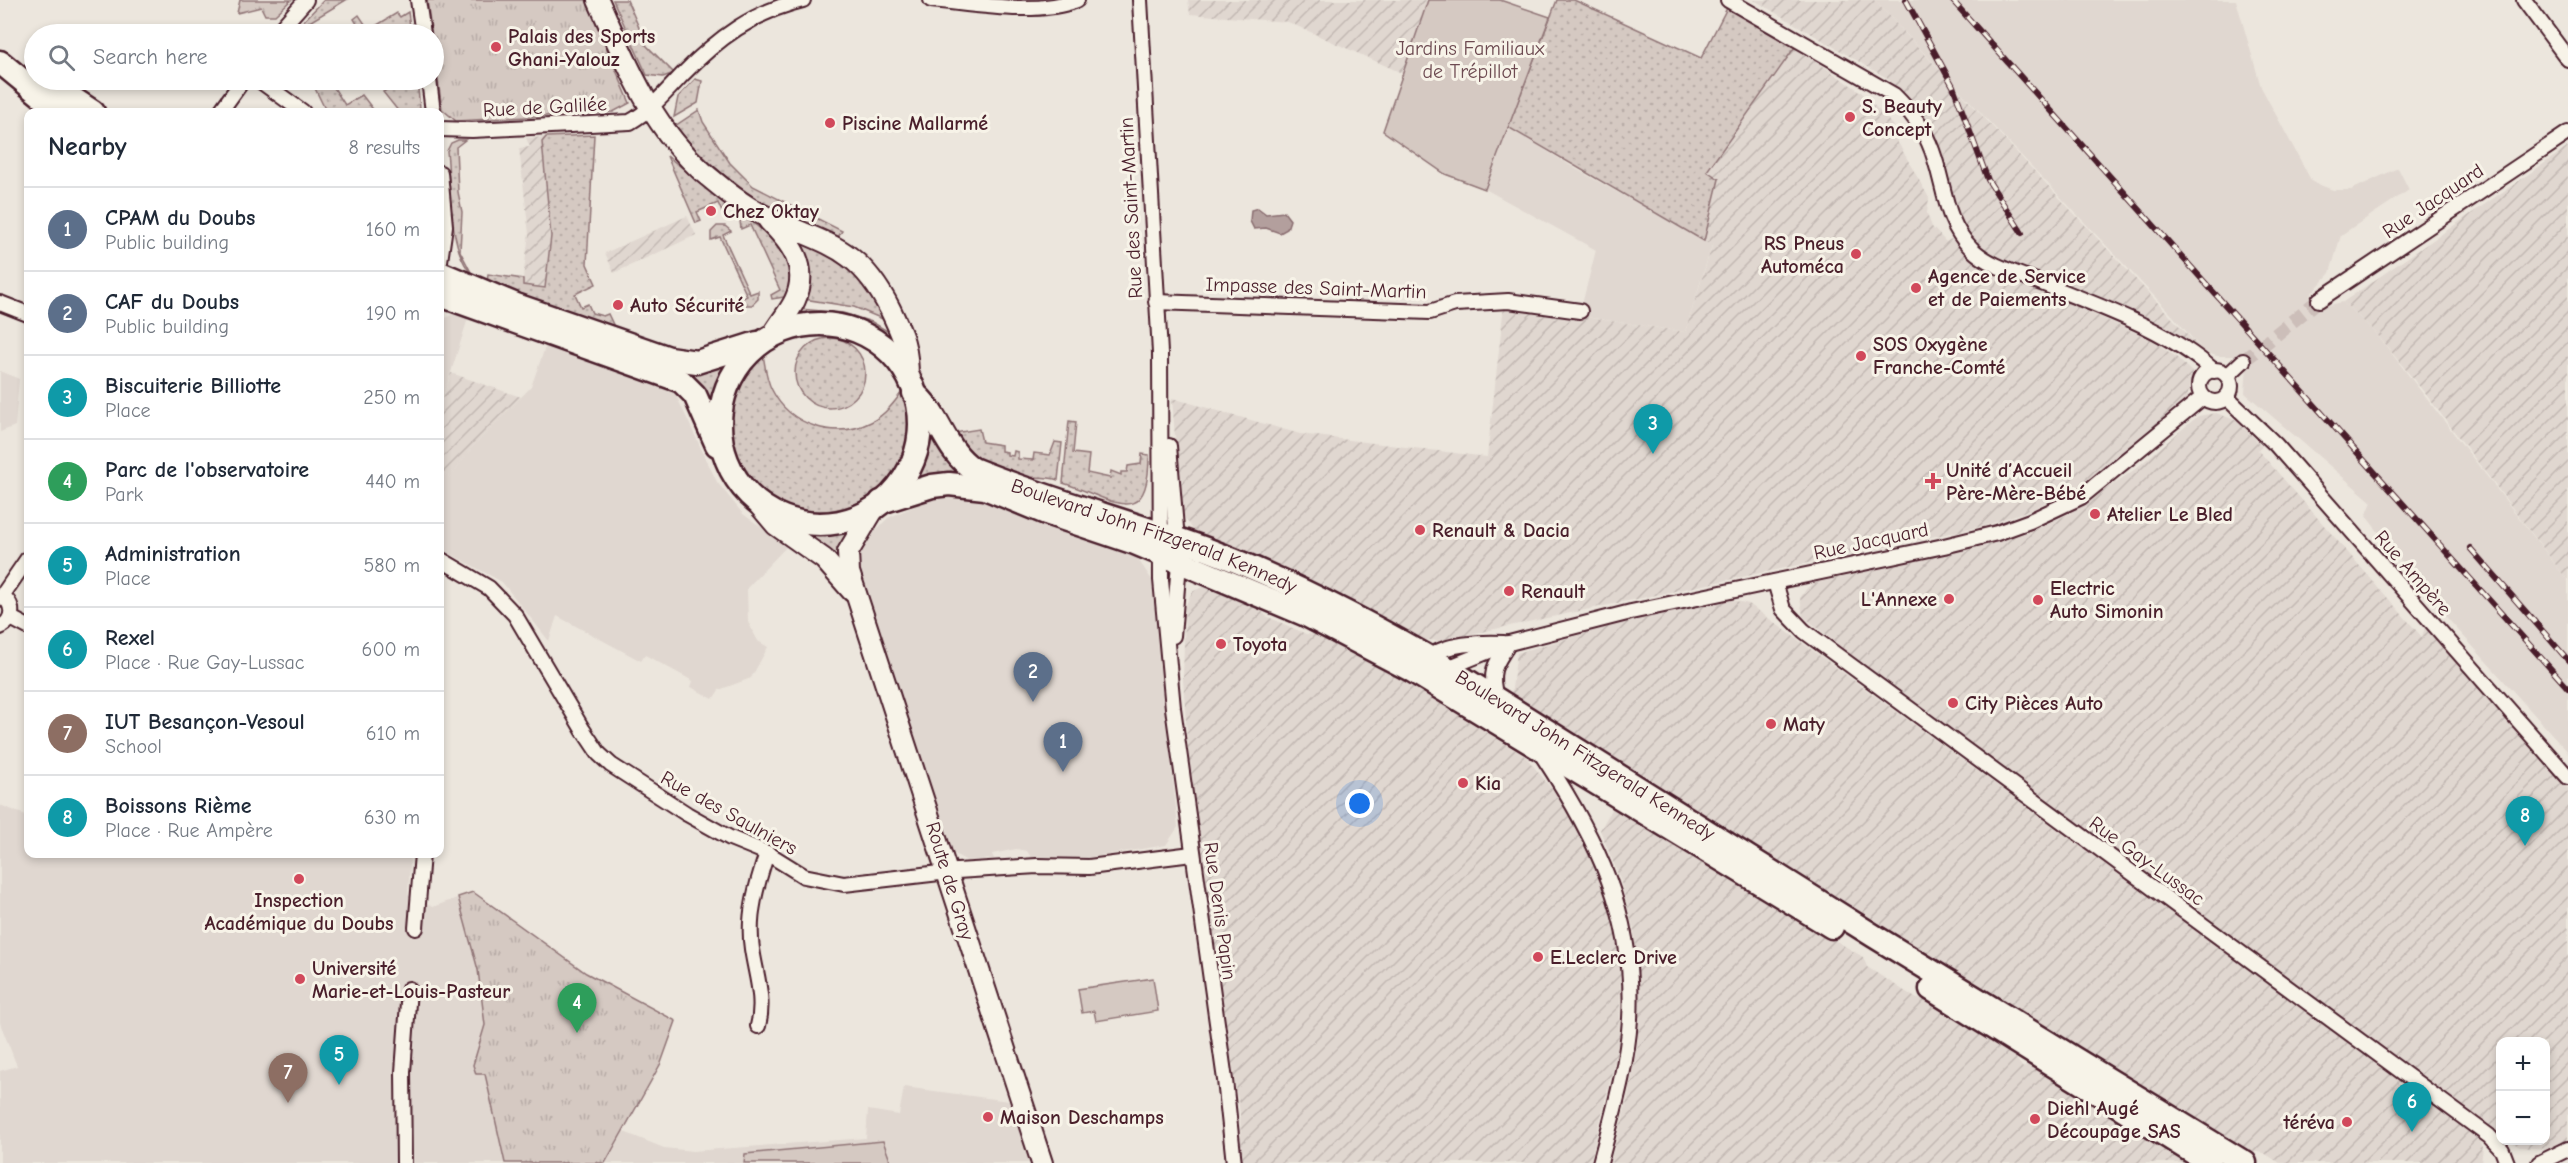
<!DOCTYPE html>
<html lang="en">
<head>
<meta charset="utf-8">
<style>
	:root { --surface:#fff; --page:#f6f6f7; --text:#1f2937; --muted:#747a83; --line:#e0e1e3; --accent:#d1495b }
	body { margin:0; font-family:"Comic Neue",sans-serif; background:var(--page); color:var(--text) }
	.controls { position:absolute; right:18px; bottom:18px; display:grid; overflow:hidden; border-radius:12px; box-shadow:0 3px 9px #0003 }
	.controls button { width:54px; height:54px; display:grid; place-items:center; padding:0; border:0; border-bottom:2px solid var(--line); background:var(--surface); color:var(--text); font:30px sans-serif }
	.you { position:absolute; left:1360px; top:804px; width:21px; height:21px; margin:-15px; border:4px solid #fff; border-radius:50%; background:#1a73e8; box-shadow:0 0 0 9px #1a73e833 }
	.badge { display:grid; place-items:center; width:39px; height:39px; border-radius:50%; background:var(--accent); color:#fff; font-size:20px; font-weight:700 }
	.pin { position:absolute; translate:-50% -50px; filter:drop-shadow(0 2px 3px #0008) }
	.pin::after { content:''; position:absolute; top:32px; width:21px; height:18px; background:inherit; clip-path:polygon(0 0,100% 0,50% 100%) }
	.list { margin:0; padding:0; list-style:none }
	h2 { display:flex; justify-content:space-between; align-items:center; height:78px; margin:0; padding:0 24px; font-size:26px }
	h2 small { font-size:20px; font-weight:400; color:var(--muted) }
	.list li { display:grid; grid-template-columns:39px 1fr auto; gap:18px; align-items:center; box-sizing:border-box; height:84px; padding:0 24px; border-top:2px solid var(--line) }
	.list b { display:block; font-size:22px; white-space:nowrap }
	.list p { margin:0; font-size:20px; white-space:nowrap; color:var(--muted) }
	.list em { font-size:20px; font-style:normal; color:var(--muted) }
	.icon { flex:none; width:33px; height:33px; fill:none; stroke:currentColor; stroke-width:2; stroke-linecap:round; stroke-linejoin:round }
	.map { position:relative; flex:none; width:2568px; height:1163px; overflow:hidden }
	.search { position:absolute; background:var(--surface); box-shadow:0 3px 9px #0003; left:24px; top:24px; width:420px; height:66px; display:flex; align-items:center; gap:15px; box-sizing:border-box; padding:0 21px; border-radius:33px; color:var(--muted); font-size:22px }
	.panel { position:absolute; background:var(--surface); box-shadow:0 3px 9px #0003; left:24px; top:108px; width:420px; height:750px; border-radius:12px }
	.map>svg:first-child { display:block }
	.built { fill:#e0d7d0 }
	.industrial { fill:url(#industrial-furrows) }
	.grass { fill:url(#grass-dots); stroke:#907476; stroke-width:1.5 }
	.park { fill:url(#park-tufts); stroke:#907476; stroke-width:1.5 }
	.garden { fill:#d5c9c2; stroke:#907476; stroke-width:1.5 }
	.water { fill:#b39f9d; stroke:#896c6f; stroke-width:1.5 }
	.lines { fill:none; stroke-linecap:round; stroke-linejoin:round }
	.minor-tunnel { stroke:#ccbeb9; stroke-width:14; stroke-dasharray:14 7; stroke-linecap:butt }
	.minor-casing { stroke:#4a1f2b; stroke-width:18 }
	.secondary-casing { stroke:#4a1f2b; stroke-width:24 }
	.primary-casing { stroke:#4a1f2b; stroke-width:27 }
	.minor { stroke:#f7f3e8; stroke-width:14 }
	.secondary { stroke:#f7f3e8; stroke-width:20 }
	.primary { stroke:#f7f3e8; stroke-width:22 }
	.rail-casing { stroke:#4a1f2b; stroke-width:6 }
	.rail { stroke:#f7f3e8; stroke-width:4; stroke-dasharray:11; stroke-linecap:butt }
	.poi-dot { fill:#d1495b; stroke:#f7f3e8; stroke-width:2 }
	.labels { text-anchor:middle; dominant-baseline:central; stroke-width:6; stroke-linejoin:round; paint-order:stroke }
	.poi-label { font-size:20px; font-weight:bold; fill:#4a1f2b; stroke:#f7f3e8; text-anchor:start }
	.park-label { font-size:20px; fill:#6d4a51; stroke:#f7f3e8 }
	.street-label { font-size:20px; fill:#4a1f2b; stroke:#f7f3e8 }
</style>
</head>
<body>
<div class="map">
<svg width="2568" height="1163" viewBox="0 0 2568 1163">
	<defs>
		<pattern id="industrial-furrows" width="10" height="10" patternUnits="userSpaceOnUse" patternTransform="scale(1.5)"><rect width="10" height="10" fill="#e0d7d0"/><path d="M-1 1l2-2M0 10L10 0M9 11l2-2" fill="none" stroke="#c2b8b3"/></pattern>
		<pattern id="grass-dots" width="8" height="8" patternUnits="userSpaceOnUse" patternTransform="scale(1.5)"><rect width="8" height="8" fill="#d5c9c2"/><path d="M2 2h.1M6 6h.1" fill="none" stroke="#b8aca7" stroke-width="1.8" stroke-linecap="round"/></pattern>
		<pattern id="park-tufts" width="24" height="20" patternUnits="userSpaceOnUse" patternTransform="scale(1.5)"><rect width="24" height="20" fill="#d5c9c2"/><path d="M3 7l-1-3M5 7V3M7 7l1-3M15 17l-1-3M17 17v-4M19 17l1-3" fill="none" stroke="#b8aca7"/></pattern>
	</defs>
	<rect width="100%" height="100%" fill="#ece6dd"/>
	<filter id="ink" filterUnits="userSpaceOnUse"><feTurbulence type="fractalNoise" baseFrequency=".0167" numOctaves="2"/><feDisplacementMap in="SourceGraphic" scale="12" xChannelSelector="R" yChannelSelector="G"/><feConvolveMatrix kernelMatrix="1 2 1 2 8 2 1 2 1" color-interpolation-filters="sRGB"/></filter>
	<g filter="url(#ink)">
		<g class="built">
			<polygon points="1874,0 2236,0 2261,87 2312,182 2333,190 2351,190 2398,168 2409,190 2341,235 2330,273 2310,295 2320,307 2343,302 2375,332 2568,581 2568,752 2431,600 2366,516 2372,502 2245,393 2247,365 2239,356 2217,356 2204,352 2173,316"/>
			<polygon points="1508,127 1576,169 1712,245 1685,332 1579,316 1596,250 1485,189"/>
			<polygon points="459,311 469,315 440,407 440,321"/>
			<polygon points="547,342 672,387 717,482 743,514 787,546 747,588 748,622 758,641 768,647 751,678 719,690 713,699 691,687 693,681 645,655 641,661 557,616 549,641 502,582 440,548 440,469 450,477 472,447 531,387"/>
			<polygon points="0,371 19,379 15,426 0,432"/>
			<polygon points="955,495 983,498 1137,558 1152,580 1178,827 1166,845 1087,858 1031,857 1027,851 1016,849 992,854 994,859 967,861 951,852 858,560 863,543 888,518 935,497"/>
			<polygon points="0,805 28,816 28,854 411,854 408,895 433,907 473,892 586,973 676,1021 661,1063 624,1132 664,1148 693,1151 866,1138 868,1110 899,1115 904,1087 1009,1101 1030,1163 0,1163 0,1071 17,1066 0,1023"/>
		</g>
		<g class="industrial">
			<polygon points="1188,0 1428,0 1404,74 1288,22 1190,14"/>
			<polygon points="1754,0 1874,0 2204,352 2159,329 2008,266 1980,248 1965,230 1954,209 1931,131 1907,96 1885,77"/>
			<polygon points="1795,47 1861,92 1894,126 1891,130 1929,198 1927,213 1932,227 1946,242 1951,239 1979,264 2150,339 2175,356 2192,372 2188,397 2121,456 2079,485 2034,508 1988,525 1438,641 1419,639 1297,575 1197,535 1184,517 1180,502 1172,398 1300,434 1487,457 1504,305 1685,332 1712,246 1704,241 1719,179 1706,171"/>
			<polygon points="546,137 542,142 551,236 545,288 522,285 529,234 519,148 530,147 526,138"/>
			<polygon points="2568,147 2568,581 2428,397 2375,332 2343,302"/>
			<polygon points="687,216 696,235 614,273 605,253"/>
			<polygon points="451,373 521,397 472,447 450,478 440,469 440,407"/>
			<polygon points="2216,413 2238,421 2262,446 2258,450 2422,637 2425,627 2568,788 2568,1140 2566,1141 2545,1149 2519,1147 2511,1141 2546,1140 2546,1042 2500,1042 2500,1133 1861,663 1803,616 1800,598 1807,588 1814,583 1980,547 2029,532 2069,514 2134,470 2198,416"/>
			<polygon points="1202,587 1212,587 1257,606 1266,616 1306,634 1319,635 1390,672 1526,757 1560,799 1582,835 1602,883 1615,931 1621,968 1619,1043 1590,1163 1242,1163 1240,1113 1224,1014 1227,1013 1224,1010 1190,777 1183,679 1185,607 1192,592"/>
			<polygon points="1732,600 1749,604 2479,1138 2483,1147 2481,1163 2280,1163 2264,1153 2248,1151 1511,695 1517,653 1624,622"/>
			<polygon points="1613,807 1863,957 1867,967 1917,999 1928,997 2009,1049 2023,1068 2032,1062 2184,1158 2187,1163 1610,1163 1628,1097 1637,1047 1640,1001 1634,931 1620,879 1600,830"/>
		</g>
		<g class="grass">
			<polygon points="324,0 346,0 311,21 319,34 291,34"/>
			<polygon points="613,0 627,0 647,46 674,73 663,77 647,75"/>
			<polygon points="1557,0 1574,0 1701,58 1727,8 1795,47 1707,171 1719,179 1704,241 1508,127"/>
			<polygon points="408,12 411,34 363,34 354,19 359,15 369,30 397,13 400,17"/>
			<polygon points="695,79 702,81 698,103 674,117 678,97"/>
			<polygon points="311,80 329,80 345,105 362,95 375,112 325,109"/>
			<polygon points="390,80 417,80 420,108 417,112 399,112 383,92 394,85"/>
			<path d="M699,110L703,122L730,163L753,186L842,231L838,237C817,227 795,220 774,209C737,189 702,158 675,126Z"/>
			<polygon points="594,135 587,264 596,284 575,294 581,307 588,304 592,313 603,316 608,314 616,331 487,284 488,274 523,279 523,285 545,288 551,236 542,142 546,137"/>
			<path d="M458,140H465L456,147L458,192L462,212L460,251L472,274L481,281C447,264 451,186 447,151L451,143Z"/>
			<polygon points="667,156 727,203 722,212 718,203 697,212 701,221 696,223"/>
			<path d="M744,216C770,236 803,260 784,297L772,299L771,295L780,290L750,225L741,229L740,221Z"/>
			<polygon points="717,226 725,226 731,231 723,235 750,294 758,291 758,299 752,305 744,305 739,300 747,296 720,237 711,240 711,232"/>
			<path d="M801,240C848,266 859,272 885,320L854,307L804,299L807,268Z"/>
			<path d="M800,309L843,313L872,322L887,331L895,328L897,348C866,321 832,312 792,321Z"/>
			<circle cx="830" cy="373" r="35"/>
			<path d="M763,354C765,366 766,379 772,390C790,426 836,440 871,422C885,415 895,402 904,389C943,532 738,555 731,427C730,399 742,372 763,354Z"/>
			<polygon points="733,360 721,382 713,421 679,367"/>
			<path d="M1069,421L1076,422L1073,453L1089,455L1087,473L1110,478L1111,471L1121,475V472H1127L1128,466L1141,464L1142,454L1149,455C1149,534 1110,497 1063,483Z"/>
			<polygon points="927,423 973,476 908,485 923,452"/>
			<path d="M979,429L982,442L1001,445V451L1007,452V455L1013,456L1014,451L1018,452V459L1033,460L1034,453L1050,455L1055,442L1062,443L1058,480C1046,476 1037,478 1025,477C997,473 969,456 954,433Z"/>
			<polygon points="854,525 838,562 794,527 827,530"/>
		</g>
		<g class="park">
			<polygon points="240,0 291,0 275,15 265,15 261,7 237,13"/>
			<polygon points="427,0 586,0 630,103 613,112 456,121 442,109"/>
			<polygon points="473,892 586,973 676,1021 661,1063 605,1163 505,1163 485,1074 476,1074 473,1065 485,1025 478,970 458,897"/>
		</g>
		<g class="garden">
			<polygon points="1428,0 1500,0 1550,17 1485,189 1445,174 1383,131"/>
			<polygon points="1153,978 1158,1011 1096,1021 1094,1011 1082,1013 1078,989"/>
			<polygon points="883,1141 891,1163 744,1163 745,1154"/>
		</g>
		<polygon class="water" points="1258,208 1266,214 1284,212 1290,220 1287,229 1280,233 1266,228 1254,229 1250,221 1251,210"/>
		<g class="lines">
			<polyline class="minor-tunnel" points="2243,361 2319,300"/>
			<defs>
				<g id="minor">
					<polyline points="418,0 423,34"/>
					<path d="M931,0C974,4 1036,16 1077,0"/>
					<polyline points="1140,0 1160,353 1161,580 1173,708 1225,1080 1234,1163"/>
					<path d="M1728,0L1894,95C1909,110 1921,124 1929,143C1945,178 1942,219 1971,248C1989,267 2020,274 2044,284C2101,307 2167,329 2214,371"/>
					<polyline points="2524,0 2568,59"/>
					<polyline points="276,34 306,0"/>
					<polyline points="259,80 303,112"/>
					<polyline points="429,80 433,112"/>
					<polyline points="220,112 243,80"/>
					<path d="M440,129L472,130L630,122C650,111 666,92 682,75C718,38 753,12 803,0"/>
					<polyline points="440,173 445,226 440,261"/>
					<polyline points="2319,300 2568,133"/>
					<polyline points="1156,302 1430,312 1455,304 1508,301 1580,311"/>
					<polyline points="0,303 28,314"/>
					<circle cx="2215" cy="386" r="16"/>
					<polyline points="2227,376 2243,361"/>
					<polyline points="2226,397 2276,445 2568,777"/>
					<polyline points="1169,446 1179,563 1173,636"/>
					<polyline points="440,559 489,588 515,615 583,730 599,754 611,765 687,814 730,838 767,853 804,876 844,884 957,871 1037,866 1089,867 1192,854"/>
					<polyline points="1775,582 1783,609 1804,631 2489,1136 2502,1150 2507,1163"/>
					<path d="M0,595C15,603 15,620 0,627"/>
					<polyline points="2,596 28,558"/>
					<polyline points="11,618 28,627"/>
					<path d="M1427,659C1443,643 1482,642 1504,643"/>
					<polyline points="1445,669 1509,643 1631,612 1944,546 1997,533 2030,521 2081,497 2203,397"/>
					<path d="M1496,698C1489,672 1494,665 1509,643"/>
					<path d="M1542,755C1596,837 1636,917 1630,1019C1627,1068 1612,1116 1600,1163"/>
					<polyline points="416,928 422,854"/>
					<path d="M758,1026C765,999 756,976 752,949C747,916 757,883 767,853"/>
					<polyline points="404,1163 403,1072 409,989"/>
					<polyline points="2539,1163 2568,1149"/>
				</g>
				<g id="secondary">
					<path d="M598,0C627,64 650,125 704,173C722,188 742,205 763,215C823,245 856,242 890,309C903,336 908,347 908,378"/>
					<path d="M769,221C791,243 810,267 795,300C789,313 779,323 772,336"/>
					<polyline points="754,499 776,525 824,559 852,591"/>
					<polyline points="875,507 848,552 849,572 1042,1163"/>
				</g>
				<g id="primary">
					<polyline points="0,62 61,112"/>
					<polyline points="45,80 93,112"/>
					<polyline points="440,273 516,305 669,358 697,362 757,343"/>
					<polyline points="440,295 681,381 695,395 717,445"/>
					<circle cx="820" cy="424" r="100"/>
					<path id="s1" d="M914,393C940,414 944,450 973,469C1049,500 1129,521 1206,549C1290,581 1370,623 1447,668L1874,936L2245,1163"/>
					<polyline points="881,502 932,486 949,484 985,488 1046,513 1135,543 1304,614 1411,670 1832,927"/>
					<polyline points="1931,989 2210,1163"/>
				</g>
			</defs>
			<use href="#minor" class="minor-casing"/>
			<use href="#secondary" class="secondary-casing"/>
			<use href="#primary" class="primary-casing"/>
			<use href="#minor" class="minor"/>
			<use href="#secondary" class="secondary"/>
			<use href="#primary" class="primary"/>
			<defs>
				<g id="rail">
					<polyline points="1906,0 1953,86 1988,180 2022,233"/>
					<polyline points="1952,0 2568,688"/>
					<polyline points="2470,548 2568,660"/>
				</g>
			</defs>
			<use href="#rail" class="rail-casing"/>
			<use href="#rail" class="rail"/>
		</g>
	</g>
	<g class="poi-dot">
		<circle cx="496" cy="47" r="6"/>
		<circle cx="1850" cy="117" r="6"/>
		<circle cx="830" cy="123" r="6"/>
		<circle cx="711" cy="211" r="6"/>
		<circle cx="1856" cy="254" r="6"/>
		<circle cx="1916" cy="288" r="6"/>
		<circle cx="618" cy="305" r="6"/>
		<circle cx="1861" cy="356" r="6"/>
		<path d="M1930 472h6v6h6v6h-6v6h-6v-6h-6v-6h6z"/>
		<circle cx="2095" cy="514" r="6"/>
		<circle cx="1420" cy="530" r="6"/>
		<circle cx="1509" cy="591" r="6"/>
		<circle cx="1949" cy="599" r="6"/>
		<circle cx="2038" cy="600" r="6"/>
		<circle cx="1221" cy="644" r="6"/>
		<circle cx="1953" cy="703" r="6"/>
		<circle cx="1771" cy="724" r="6"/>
		<circle cx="1463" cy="783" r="6"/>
		<circle cx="299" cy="879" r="6"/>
		<circle cx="1538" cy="957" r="6"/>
		<circle cx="300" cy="979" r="6"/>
		<circle cx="988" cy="1117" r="6"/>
		<circle cx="2035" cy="1119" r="6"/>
		<circle cx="2347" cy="1122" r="6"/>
	</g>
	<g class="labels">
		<g class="poi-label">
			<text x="508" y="36">Palais des Sports<tspan x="508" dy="23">Ghani-Yalouz</tspan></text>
			<text x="1862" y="106">S. Beauty<tspan x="1862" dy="23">Concept</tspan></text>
			<text x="842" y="123">Piscine Mallarmé</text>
			<text x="723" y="211">Chez Oktay</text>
			<text x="1844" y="243" text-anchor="end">RS Pneus<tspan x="1844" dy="23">Automéca</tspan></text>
			<text x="1928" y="276">Agence de Service<tspan x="1928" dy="23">et de Paiements</tspan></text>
			<text x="630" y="305">Auto Sécurité</text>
			<text x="1873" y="344">SOS Oxygène<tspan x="1873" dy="23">Franche-Comté</tspan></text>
			<text x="1946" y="470">Unité d’Accueil<tspan x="1946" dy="23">Père-Mère-Bébé</tspan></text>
			<text x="2107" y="514">Atelier Le Bled</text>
			<text x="1432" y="530">Renault &amp; Dacia</text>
			<text x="2050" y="588">Electric<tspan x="2050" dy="23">Auto Simonin</tspan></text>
			<text x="1521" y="591">Renault</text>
			<text x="1937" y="599" text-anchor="end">L'Annexe</text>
			<text x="1233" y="644">Toyota</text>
			<text x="1965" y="703">City Pièces Auto</text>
			<text x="1783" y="724">Maty</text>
			<text x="1475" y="783">Kia</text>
			<text x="299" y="900" text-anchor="middle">Inspection<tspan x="299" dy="23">Académique du Doubs</tspan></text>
			<text x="1550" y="957">E.Leclerc Drive</text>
			<text x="312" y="968">Université<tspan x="312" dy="23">Marie-et-Louis-Pasteur</tspan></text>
			<text x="2047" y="1108">Diehl Augé<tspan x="2047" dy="23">Découpage SAS</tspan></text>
			<text x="1000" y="1117">Maison Deschamps</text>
			<text x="2335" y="1122" text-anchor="end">téréva</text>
		</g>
		<g class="park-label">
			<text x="1470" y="48">Jardins Familiaux<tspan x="1470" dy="23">de Trépillot</tspan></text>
		</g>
		<g class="street-label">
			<text transform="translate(545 107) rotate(-3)">Rue de Galilée</text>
			<text transform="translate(2433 201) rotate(-34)">Rue Jacquard</text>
			<text transform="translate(1131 208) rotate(-93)">Rue des Saint-Martin</text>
			<text transform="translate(1316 288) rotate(2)">Impasse des Saint-Martin</text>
			<text stroke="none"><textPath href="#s1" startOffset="290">Boulevard John Fitzgerald Kennedy</textPath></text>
			<text transform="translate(1871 541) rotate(-12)">Rue Jacquard</text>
			<text transform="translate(2413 573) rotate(49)">Rue Ampère</text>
			<text stroke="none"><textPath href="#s1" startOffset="776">Boulevard John Fitzgerald Kennedy</textPath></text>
			<text transform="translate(729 813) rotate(29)">Rue des Saulniers</text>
			<text transform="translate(2147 861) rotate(36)">Rue Gay-Lussac</text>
			<text transform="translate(950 881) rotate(73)">Route de Gray</text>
			<text transform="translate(1220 911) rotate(82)">Rue Denis Papin</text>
		</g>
	</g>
</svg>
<div class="controls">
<button>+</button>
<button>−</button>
</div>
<div class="you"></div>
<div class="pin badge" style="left:1063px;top:772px;background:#5c6f8a">1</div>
<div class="pin badge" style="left:1033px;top:702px;background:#5c6f8a">2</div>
<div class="pin badge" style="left:1653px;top:454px;background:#0f9aa8">3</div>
<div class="pin badge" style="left:577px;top:1033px;background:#2e9e5b">4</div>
<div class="pin badge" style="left:339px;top:1085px;background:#0f9aa8">5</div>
<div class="pin badge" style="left:2412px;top:1132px;background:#0f9aa8">6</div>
<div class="pin badge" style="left:288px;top:1103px;background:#8d6e63">7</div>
<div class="pin badge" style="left:2525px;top:846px;background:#0f9aa8">8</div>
<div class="search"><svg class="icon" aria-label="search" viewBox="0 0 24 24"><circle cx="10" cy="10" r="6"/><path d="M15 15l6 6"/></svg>Search here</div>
<section class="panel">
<h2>Nearby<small>8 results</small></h2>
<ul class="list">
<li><span class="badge" style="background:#5c6f8a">1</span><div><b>CPAM du Doubs</b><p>Public building</p></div><em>160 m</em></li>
<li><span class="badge" style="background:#5c6f8a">2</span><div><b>CAF du Doubs</b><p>Public building</p></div><em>190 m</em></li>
<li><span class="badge" style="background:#0f9aa8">3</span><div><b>Biscuiterie Billiotte</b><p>Place</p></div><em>250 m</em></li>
<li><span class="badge" style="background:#2e9e5b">4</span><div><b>Parc de l'observatoire</b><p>Park</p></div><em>440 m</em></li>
<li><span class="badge" style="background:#0f9aa8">5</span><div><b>Administration</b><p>Place</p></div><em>580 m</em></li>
<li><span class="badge" style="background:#0f9aa8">6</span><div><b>Rexel</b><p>Place · Rue Gay-Lussac</p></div><em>600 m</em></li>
<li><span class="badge" style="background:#8d6e63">7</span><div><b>IUT Besançon-Vesoul</b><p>School</p></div><em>610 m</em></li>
<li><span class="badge" style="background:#0f9aa8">8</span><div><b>Boissons Rième</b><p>Place · Rue Ampère</p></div><em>630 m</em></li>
</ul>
</section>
</div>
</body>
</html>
